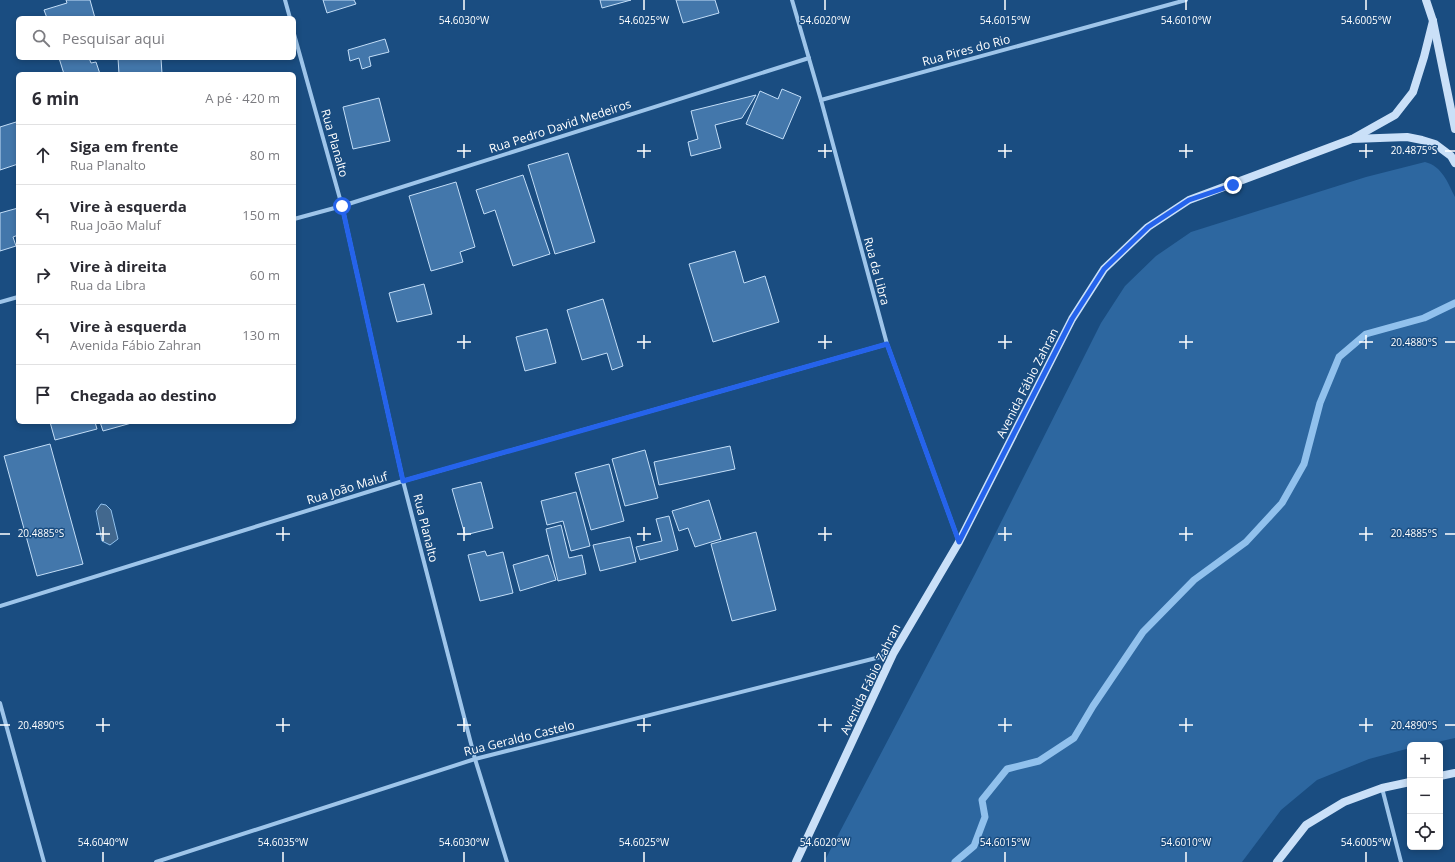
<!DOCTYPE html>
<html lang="pt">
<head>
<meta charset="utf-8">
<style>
	:root { --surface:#fff; --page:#f2f2f3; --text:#2b2b33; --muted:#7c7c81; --line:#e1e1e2 }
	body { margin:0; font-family:"Open Sans",sans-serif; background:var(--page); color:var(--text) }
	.controls { position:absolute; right:12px; bottom:12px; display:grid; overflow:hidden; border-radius:6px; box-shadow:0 2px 6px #0003 }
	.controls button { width:36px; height:36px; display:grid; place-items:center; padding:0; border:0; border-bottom:1px solid var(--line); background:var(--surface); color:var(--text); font:20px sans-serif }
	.stop { position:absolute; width:12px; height:12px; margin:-9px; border:3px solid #2563eb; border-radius:50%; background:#fff }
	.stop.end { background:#2563eb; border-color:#fff; box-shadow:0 1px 4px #0008 }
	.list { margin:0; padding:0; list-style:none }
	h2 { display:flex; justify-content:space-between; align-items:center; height:52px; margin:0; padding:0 16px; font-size:17px }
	h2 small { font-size:13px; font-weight:400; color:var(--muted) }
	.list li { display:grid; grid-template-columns:26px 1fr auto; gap:12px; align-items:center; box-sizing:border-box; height:60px; padding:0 16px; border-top:1px solid var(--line) }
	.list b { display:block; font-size:15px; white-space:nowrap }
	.list p { margin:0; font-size:13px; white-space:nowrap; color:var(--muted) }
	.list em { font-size:13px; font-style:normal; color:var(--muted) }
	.icon { flex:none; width:22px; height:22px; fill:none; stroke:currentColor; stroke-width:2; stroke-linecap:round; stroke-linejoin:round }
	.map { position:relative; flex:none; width:1455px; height:862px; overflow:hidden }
	.search { position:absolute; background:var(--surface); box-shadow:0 2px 6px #0003; left:16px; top:16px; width:280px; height:44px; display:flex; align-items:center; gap:10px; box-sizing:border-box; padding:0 14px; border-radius:6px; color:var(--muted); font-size:15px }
	.panel { position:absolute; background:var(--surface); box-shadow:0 2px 6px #0003; left:16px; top:72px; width:280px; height:352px; border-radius:6px }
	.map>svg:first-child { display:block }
	.green { fill:#2d67a0 }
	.water { fill:#42688e; stroke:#91c1ed }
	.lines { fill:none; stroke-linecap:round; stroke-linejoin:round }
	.stream { stroke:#91c1ed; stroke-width:7 }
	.building { fill:#4377ab; stroke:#c3def8 }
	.street { stroke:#9ec5ea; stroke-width:4 }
	.secondary { stroke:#cae0f8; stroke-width:8 }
	.route { stroke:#2563eb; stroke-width:5 }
	.ticks { fill:none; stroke:#fff; stroke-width:1.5 }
	.labels { text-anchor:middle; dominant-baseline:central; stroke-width:3; stroke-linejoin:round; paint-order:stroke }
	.street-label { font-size:12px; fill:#fff; stroke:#1a4d81 }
	.ticks-label { font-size:10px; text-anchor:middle; fill:#fff; stroke:#1a4d81; stroke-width:3; stroke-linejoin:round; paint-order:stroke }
</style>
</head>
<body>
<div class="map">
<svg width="1455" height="862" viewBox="0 0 1455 862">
	<rect width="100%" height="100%" fill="#1a4d81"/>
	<path class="green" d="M1425,162C1442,166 1448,183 1455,197V738L1424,745H1410V748L1369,759L1317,780L1281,810L1242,862H824L975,574L1101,323L1125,286L1156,256L1191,232L1366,177Z"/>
	<polygon class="water" points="101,504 106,505 111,510 118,539 110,545 102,541 96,511"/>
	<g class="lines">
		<polyline class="stream" points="955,862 974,846 985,817 982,800 1007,769 1039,761 1074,738 1093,706 1143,632 1194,580 1246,542 1282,503 1304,464 1320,403 1339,357 1366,334 1424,318 1455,303"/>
	</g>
	<g class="building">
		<polygon points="66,0 90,0 95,18 47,18 44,10 67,3"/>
		<polygon points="323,0 354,0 356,4 327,13"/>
		<polygon points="600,0 631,0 602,8"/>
		<polygon points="676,0 715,0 719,13 683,23"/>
		<polygon points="385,39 389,52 369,57 371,66 362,69 359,58 350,61 348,50"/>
		<polygon points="59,58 89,58 91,63 96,62 100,74 64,74"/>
		<polygon points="118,58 161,58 162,74 119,74"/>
		<polygon points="782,89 801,97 783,139 746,124 760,91 778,99"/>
		<polygon points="756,95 742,118 715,125 721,148 691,156 688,142 698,139 691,111"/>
		<polygon points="379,98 390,141 353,149 343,107"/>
		<polygon points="16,122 18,128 18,164 0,170 0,127"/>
		<polygon points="568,153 595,242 555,254 528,165"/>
		<polygon points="523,175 550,254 513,266 495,210 484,214 476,190"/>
		<polygon points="456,182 475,247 460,252 463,262 431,271 409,196"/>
		<polygon points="18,208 18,235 13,237 16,246 0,251 0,213"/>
		<polygon points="735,251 744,283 765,276 779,322 713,342 689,264"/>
		<polygon points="424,284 432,314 397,322 389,293"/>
		<polygon points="603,299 623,366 612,370 607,353 582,360 567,310"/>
		<polygon points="547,329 556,363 525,371 516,337"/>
		<polygon points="50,422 95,422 97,429 55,440"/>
		<polygon points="100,422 135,422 103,431"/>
		<polygon points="50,444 83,564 37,576 4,456"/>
		<polygon points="730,446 735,469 659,485 654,462"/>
		<polygon points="645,450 658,498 625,506 612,459"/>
		<polygon points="609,464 624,521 591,530 575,473"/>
		<polygon points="481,482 493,528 465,535 452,489"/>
		<polygon points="576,492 590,546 571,551 563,521 547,525 541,501"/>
		<polygon points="709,500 721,539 695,547 688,528 679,531 672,511"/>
		<polygon points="669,516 678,550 640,560 636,547 662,541 656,519"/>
		<polygon points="561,525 569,558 582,555 586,574 558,581 546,529"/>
		<polygon points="756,532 776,610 732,621 711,544"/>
		<polygon points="630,537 636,562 600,571 593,545"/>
		<polygon points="485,551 487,556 503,552 513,593 480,601 468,555"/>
		<polygon points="548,555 556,580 520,591 513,565"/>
	</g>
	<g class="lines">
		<g class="street">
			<polyline points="285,0 290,18"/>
			<polyline points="792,0 821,100 887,344 959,542"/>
			<polyline points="294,34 342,206 403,481 475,759 507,862"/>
			<polyline points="821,100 1186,0"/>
			<polyline points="294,219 342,206 809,58"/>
			<polyline points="0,302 18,297"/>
			<polyline points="0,606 403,481 887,344"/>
			<polyline points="0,703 44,862"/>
			<polyline points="1382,788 1401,862"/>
			<polyline points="156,862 475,759 892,654"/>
		</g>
		<g class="secondary">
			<polyline points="1426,0 1433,21 1455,129"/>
			<polyline points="1354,138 1395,115 1413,92 1424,57 1433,21"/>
			<polyline points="1440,776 1455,773"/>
			<polyline points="796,862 893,654 959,542 1072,319 1104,269 1148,227 1189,200 1352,139 1407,137 1422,140 1435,144 1451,156 1455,163"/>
			<polyline points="1277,862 1306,825 1344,802 1382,788 1410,782"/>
		</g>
	</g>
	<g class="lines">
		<polyline class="route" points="342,206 403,481 887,344 959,542 1072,319 1104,269 1148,227 1189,200 1233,185"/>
	</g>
	<path class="ticks" d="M464,0V10M644,0V10M825,0V10M1005,0V10M1186,0V10M1366,0V10M464,144V158M644,144V158M825,144V158M1005,144V158M1186,144V158M1366,144V158M457,151H471M637,151H651M818,151H832M998,151H1012M1179,151H1193M1359,151H1373M1445,151H1455M464,335V349M644,335V349M825,335V349M1005,335V349M1186,335V349M1366,335V349M457,342H471M637,342H651M818,342H832M998,342H1012M1179,342H1193M1359,342H1373M1445,342H1455M103,527V541M283,527V541M464,527V541M644,527V541M825,527V541M1005,527V541M1186,527V541M1366,527V541M0,534H10M96,534H110M276,534H290M457,534H471M637,534H651M818,534H832M998,534H1012M1179,534H1193M1359,534H1373M1445,534H1455M103,718V732M283,718V732M464,718V732M644,718V732M825,718V732M1005,718V732M1186,718V732M1366,718V732M0,725H10M96,725H110M276,725H290M457,725H471M637,725H651M818,725H832M998,725H1012M1179,725H1193M1359,725H1373M1445,725H1455M103,852V862M283,852V862M464,852V862M644,852V862M825,852V862M1005,852V862M1186,852V862M1366,852V862"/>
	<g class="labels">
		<g class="street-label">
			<text transform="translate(966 50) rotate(-15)">Rua Pires do Rio</text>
			<text transform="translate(560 126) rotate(-18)">Rua Pedro David Medeiros</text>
			<text transform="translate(335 143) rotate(74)">Rua Planalto</text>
			<text transform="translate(877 271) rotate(75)">Rua da Libra</text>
			<text transform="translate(1027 383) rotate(-63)">Avenida Fábio Zahran</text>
			<text transform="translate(347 488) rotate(-17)">Rua João Maluf</text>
			<text transform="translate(426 528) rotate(76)">Rua Planalto</text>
			<text transform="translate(870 679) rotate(-64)">Avenida Fábio Zahran</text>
			<text transform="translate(519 738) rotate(-14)">Rua Geraldo Castelo</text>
		</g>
	</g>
	<g class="ticks-label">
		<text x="464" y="24">54.6030°W</text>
		<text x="644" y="24">54.6025°W</text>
		<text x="825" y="24">54.6020°W</text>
		<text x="1005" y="24">54.6015°W</text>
		<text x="1186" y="24">54.6010°W</text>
		<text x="1366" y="24">54.6005°W</text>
		<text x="1414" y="154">20.4875°S</text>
		<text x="1414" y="346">20.4880°S</text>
		<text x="41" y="537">20.4885°S</text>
		<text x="1414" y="537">20.4885°S</text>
		<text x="41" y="729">20.4890°S</text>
		<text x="1414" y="729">20.4890°S</text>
		<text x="103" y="846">54.6040°W</text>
		<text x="283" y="846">54.6035°W</text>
		<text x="464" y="846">54.6030°W</text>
		<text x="644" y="846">54.6025°W</text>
		<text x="825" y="846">54.6020°W</text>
		<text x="1005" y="846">54.6015°W</text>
		<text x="1186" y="846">54.6010°W</text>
		<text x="1366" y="846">54.6005°W</text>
	</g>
</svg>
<div class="controls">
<button>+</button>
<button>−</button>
<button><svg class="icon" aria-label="locate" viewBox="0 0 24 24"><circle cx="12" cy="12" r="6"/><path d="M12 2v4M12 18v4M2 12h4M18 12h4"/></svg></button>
</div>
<div class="stop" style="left:342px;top:206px"></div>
<div class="stop end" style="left:1233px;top:185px"></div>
<div class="search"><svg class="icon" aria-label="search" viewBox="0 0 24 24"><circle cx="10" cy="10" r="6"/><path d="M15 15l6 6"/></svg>Pesquisar aqui</div>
<section class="panel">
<h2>6 min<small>A pé · 420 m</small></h2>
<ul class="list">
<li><svg class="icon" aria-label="ahead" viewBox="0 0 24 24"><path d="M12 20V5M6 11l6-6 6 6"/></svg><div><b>Siga em frente</b><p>Rua Planalto</p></div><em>80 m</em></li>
<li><svg class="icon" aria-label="left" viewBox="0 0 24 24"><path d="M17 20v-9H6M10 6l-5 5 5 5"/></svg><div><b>Vire à esquerda</b><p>Rua João Maluf</p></div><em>150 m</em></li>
<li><svg class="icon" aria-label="right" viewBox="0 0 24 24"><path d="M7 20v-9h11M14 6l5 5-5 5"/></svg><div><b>Vire à direita</b><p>Rua da Libra</p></div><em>60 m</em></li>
<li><svg class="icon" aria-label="left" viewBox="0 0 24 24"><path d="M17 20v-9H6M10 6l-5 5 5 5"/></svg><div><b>Vire à esquerda</b><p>Avenida Fábio Zahran</p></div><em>130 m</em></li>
<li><svg class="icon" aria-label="arrive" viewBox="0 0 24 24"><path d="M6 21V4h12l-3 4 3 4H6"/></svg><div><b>Chegada ao destino</b></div></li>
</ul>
</section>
</div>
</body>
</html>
